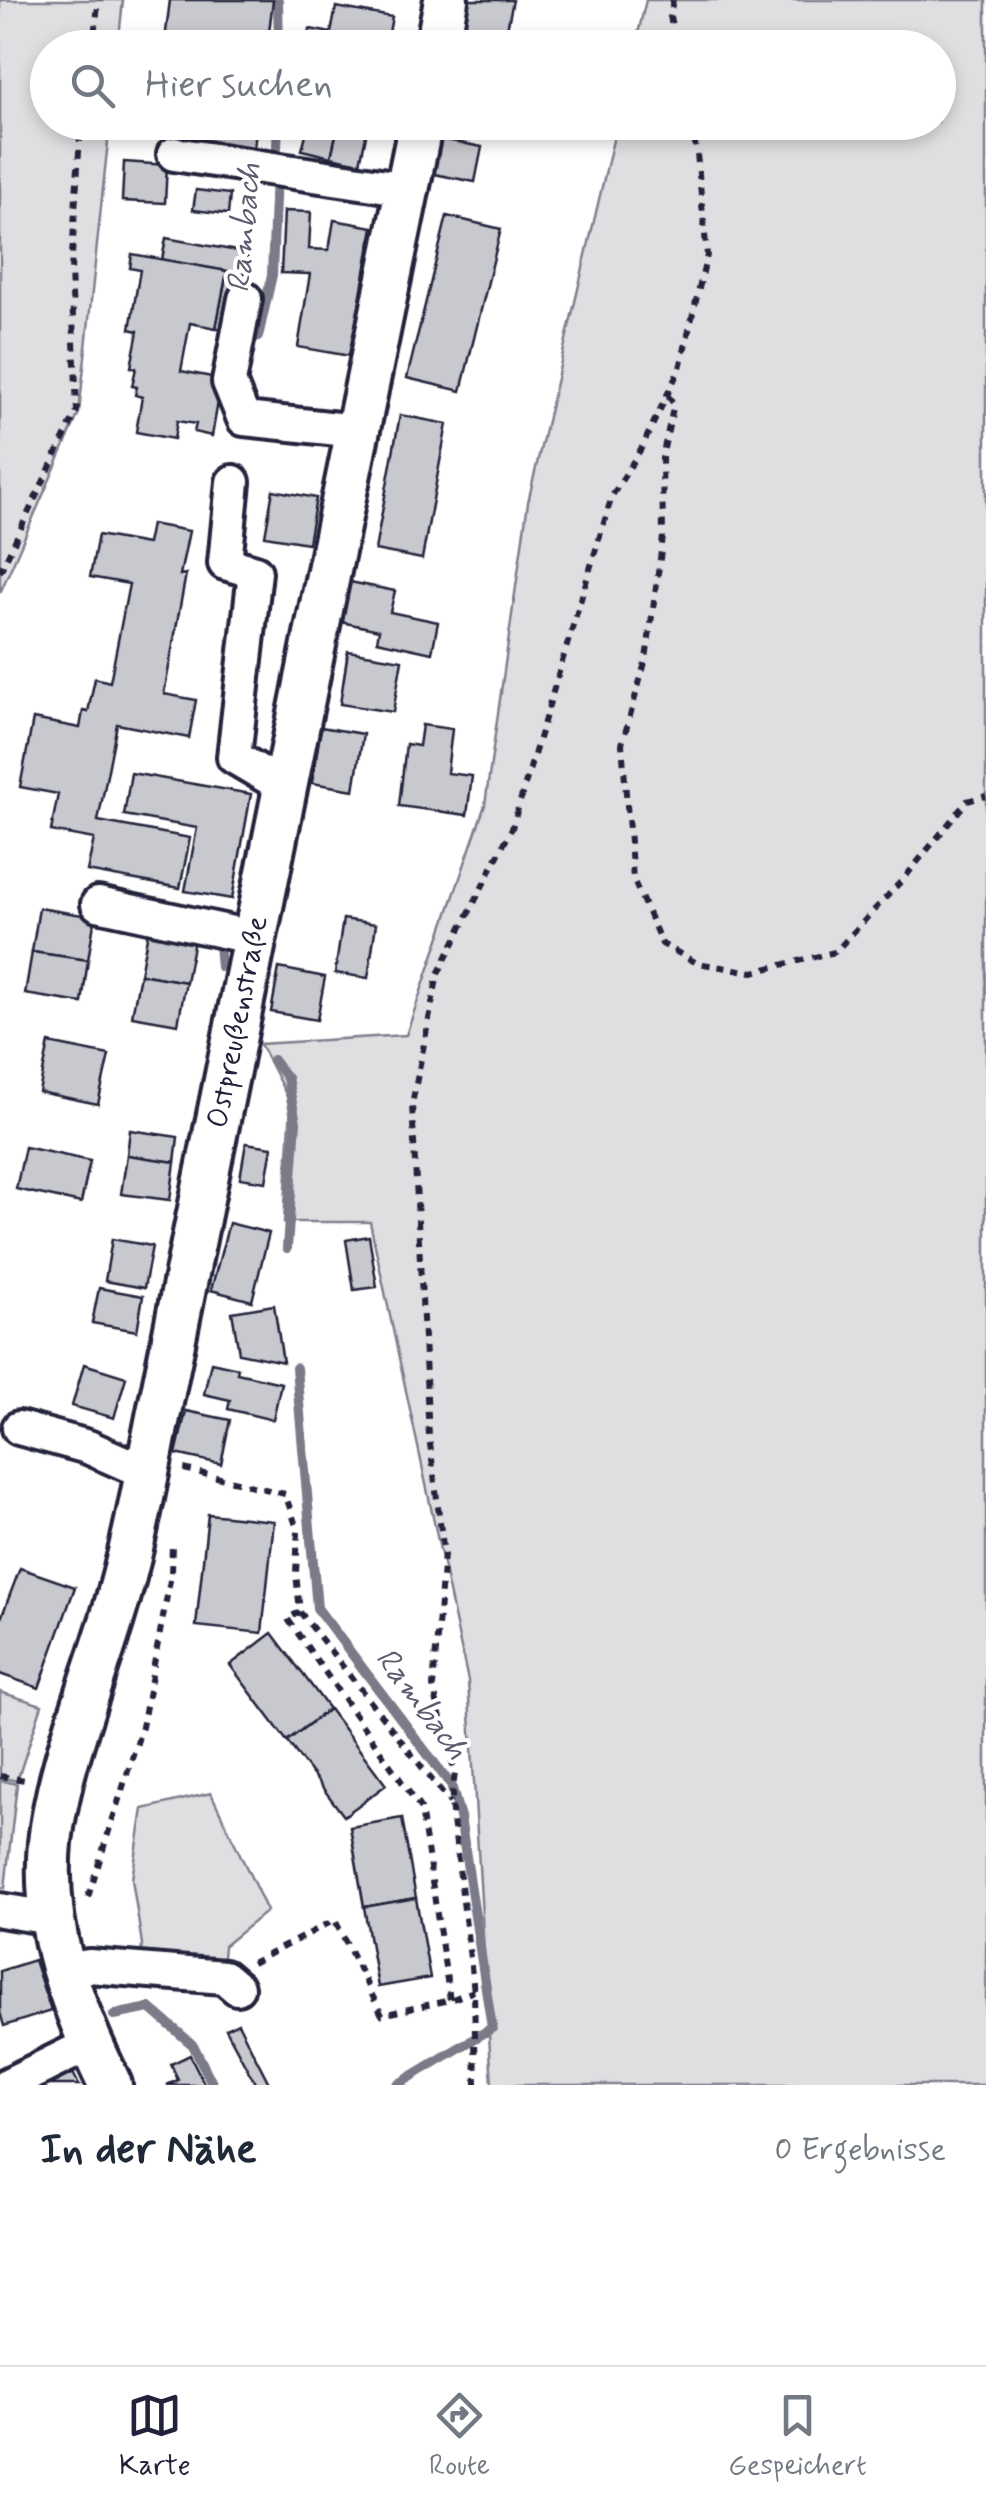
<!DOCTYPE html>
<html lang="de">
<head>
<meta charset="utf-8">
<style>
	:root { --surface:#fff; --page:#f6f6f7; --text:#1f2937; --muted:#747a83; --line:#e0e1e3; --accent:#22223b }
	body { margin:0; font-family:Mynerve,sans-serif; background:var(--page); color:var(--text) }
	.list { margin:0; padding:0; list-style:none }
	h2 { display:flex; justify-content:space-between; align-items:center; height:130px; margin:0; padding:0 40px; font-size:42px }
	h2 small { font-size:32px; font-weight:400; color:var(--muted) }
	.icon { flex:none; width:55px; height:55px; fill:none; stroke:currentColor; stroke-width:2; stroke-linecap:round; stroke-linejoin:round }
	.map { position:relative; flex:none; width:986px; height:2085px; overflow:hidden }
	.search { position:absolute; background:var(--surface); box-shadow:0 5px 15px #0003; left:30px; right:30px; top:30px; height:110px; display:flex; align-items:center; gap:25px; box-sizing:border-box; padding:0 35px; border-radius:55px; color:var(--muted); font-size:38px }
	.sheet { height:280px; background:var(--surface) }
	nav { display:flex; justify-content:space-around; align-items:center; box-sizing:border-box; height:140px; border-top:2px solid var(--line); background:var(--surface); font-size:28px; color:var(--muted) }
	nav a { display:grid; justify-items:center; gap:5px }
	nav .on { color:var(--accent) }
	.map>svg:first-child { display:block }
	.green { fill:#dfdfe2; stroke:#80808e; stroke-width:2.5 }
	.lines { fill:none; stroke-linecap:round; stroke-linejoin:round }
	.stream { stroke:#7a7a88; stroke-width:10 }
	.building { fill:#c8c8cf; stroke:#22223b; stroke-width:2.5 }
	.minor-casing { stroke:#22223b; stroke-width:40 }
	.major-casing { stroke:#22223b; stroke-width:50 }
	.path { stroke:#22223b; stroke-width:6; stroke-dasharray:8 8; stroke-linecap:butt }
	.minor { stroke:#fff; stroke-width:32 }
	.major { stroke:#fff; stroke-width:42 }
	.labels { text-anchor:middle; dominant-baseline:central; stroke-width:8; stroke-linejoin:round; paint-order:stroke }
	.street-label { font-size:30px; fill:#22223b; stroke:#fff }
	.water-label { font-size:32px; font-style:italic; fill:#5c5c6f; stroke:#fff }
</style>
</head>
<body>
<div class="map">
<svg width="986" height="2085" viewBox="0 0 986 2085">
	<rect width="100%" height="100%" fill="#fff"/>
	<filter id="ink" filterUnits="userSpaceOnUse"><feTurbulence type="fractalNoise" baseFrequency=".01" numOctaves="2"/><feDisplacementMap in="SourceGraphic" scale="20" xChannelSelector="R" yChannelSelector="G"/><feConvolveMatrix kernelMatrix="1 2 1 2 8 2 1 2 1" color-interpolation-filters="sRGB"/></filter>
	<g filter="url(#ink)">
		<g class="green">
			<polygon points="0,0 123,0 118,47 48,48 48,122 110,123 79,413 0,593"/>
			<polygon points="646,0 986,0 986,2085 492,2085 468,1681 370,1222 284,1222 291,1104 260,1044 406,1035 485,805 528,502 617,123 938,122 938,48 635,47"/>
			<polygon points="0,1692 42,1705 17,1781 0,1777"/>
			<polygon points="0,1780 17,1784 5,1888 0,1887"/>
			<polygon points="211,1793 267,1911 224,1946 222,1969 140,1963 142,1944 132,1879 143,1809"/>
		</g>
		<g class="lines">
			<g class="stream">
				<polyline points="278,0 279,48"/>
				<polyline points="258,337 272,275 278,122"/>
				<polyline points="219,945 221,967"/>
				<polyline points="273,1060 287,1078 296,1122 287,1248"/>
				<polyline points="296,1368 317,1608 451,1785 460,1817 492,2028 397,2085"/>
				<polyline points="114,2015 150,2008 193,2045 213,2085"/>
			</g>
		</g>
		<g class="building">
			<polygon points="170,0 273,0 267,48 164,48"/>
			<polygon points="465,0 513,0 503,48 455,48"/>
			<polygon points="336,7 392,17 386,48 307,48 310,29 331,33"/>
			<polygon points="155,122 257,122 254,148 153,135"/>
			<polygon points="309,122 339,122 331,157 302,150"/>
			<polygon points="339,122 369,122 360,163 331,157"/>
			<polygon points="441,139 482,147 475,182 434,174"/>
			<polygon points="124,162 167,165 165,203 122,201"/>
			<polygon points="196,190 230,194 228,214 193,210"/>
			<polygon points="284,211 311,212 309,249 329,250 334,220 373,227 350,356 298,347 310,274 281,273"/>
			<polygon points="447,216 501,229 461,391 407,378"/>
			<polygon points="166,238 248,253 233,330 216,328 227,271 162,260"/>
			<polygon points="132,254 227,271 216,328 190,323 181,371 222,379 212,436 194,432 196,424 177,421 174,439 136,432 142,397 135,395 137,387 132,386 136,368 131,367 138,331 130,329 140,270 130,268"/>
			<polygon points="400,415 447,424 422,559 375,550"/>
			<polygon points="273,490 316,498 308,543 265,536"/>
			<polygon points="151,524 189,531 180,575 186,574 164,694 196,700 189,738 117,724 98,821 190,838 180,888 87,871 94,839 51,831 58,794 20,787 33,719 80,728 83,711 88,712 95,678 110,682 129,584 90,577 98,535 147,544"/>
			<polygon points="350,582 395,591 390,612 438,622 432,653 377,641 379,630 341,622"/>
			<polygon points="348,651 402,660 393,712 340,704"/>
			<polygon points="422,725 452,729 447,773 472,776 467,815 399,806 406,744 419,746"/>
			<polygon points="321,727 363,734 354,790 312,783"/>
			<polygon points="131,773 251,794 232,899 185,891 197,828 124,815"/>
			<polygon points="39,908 95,917 88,960 32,952"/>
			<polygon points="343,919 376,924 368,978 335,973"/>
			<polygon points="148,932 194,940 186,982 140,974"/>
			<polygon points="32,952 88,960 82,1003 25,994"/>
			<polygon points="279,968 325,977 317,1020 271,1012"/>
			<polygon points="140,974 186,982 178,1024 132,1016"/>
			<polygon points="49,1043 109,1055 98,1104 39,1092"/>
			<polygon points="130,1130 178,1137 175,1162 127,1155"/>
			<polygon points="246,1143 272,1147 266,1182 240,1178"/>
			<polygon points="25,1147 90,1161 81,1203 16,1189"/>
			<polygon points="127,1155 175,1162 170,1200 121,1194"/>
			<polygon points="229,1223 269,1233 252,1301 211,1290"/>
			<polygon points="369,1236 377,1287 354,1290 346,1240"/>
			<polygon points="112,1239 152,1246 144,1288 105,1281"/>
			<polygon points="99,1288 143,1296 137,1331 92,1323"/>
			<polygon points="274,1305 283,1362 239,1353 232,1312"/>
			<polygon points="211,1362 238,1368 237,1373 281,1383 273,1420 228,1409 230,1400 204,1394"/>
			<polygon points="84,1364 126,1377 114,1418 72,1406"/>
			<polygon points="186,1411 230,1420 221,1464 176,1454"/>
			<polygon points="208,1514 274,1521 262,1633 196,1626"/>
			<polygon points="20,1568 75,1587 39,1688 0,1674 0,1621"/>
			<polygon points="272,1633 329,1709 287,1741 230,1665"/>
			<polygon points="329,1709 386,1785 344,1816 287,1741"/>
			<polygon points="402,1818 416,1898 364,1907 350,1827"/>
			<polygon points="416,1898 430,1978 378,1987 364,1907"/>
			<polygon points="34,1960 51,2011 4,2026 0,2012 0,1971"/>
			<polygon points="238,2023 270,2085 256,2085 226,2029"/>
			<polygon points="190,2055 205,2085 167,2085 178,2080 171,2064"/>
			<polygon points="70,2067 79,2085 34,2085"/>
		</g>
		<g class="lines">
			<defs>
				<g id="minor">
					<polyline points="174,154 407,189"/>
					<polyline points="245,299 229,382 244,419 357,431"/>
					<polyline points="233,482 225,563 255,572 234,757 283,786"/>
					<polyline points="98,904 255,938"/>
					<polyline points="19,1428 88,1447 147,1473"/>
					<polyline points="0,1910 51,1918"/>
					<polyline points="63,1970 89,1966 224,1977 237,1988"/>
					<polyline points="7,2085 90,2044"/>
				</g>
				<g id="major">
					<polyline points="437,48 446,0"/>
					<path d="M110,2085C73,2008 42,1930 50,1843C57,1772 91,1688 112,1619C132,1555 144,1488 157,1422C245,988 331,555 421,122"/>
				</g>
			</defs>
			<use href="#minor" class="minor-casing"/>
			<use href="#major" class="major-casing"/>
			<g class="path">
				<polyline points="673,0 670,16 676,48"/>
				<polyline points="92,48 99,0"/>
				<polyline points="668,396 674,404 662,457 663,537 646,659 622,744 633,879 662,944 697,963 753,972 835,952 906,876 967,801 986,796"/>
				<polyline points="0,572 77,411 71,270 81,122"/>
				<polyline points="184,1469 285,1494 298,1531 296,1573 300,1612 450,1803"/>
				<polyline points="300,1612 287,1618 421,1809 450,2000"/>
				<polyline points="0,1776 25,1780"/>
				<polyline points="88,1897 142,1727 171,1575 172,1545"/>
				<polyline points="252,1963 335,1920 382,2015 450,2000 474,1991"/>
				<polyline points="476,2085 474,1991 451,1804 455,1773 433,1687 444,1554 429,1436 412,1104 438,974 512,828 612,496 642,447 680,368 707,255 697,154 691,122"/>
			</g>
			<use href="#minor" class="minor"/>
			<use href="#major" class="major"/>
		</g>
	</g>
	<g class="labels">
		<g class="street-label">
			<text transform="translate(238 1022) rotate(-79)">Ostpreußenstraße</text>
		</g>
		<g class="water-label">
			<text transform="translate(245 228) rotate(-85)">Rambach</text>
			<text transform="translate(421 1704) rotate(53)">Rambach</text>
		</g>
	</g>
</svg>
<div class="search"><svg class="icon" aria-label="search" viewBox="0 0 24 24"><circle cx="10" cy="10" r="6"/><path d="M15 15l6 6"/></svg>Hier suchen</div>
</div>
<section class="sheet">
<h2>In der Nähe<small>0 Ergebnisse</small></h2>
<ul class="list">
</ul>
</section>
<nav>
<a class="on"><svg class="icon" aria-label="map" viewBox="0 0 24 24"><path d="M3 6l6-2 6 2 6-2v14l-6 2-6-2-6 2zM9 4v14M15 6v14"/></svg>Karte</a>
<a><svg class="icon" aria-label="directions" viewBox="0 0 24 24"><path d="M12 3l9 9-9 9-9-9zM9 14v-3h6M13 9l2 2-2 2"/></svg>Route</a>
<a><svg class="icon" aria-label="saved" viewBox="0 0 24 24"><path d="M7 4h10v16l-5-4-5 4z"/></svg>Gespeichert</a>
</nav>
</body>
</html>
